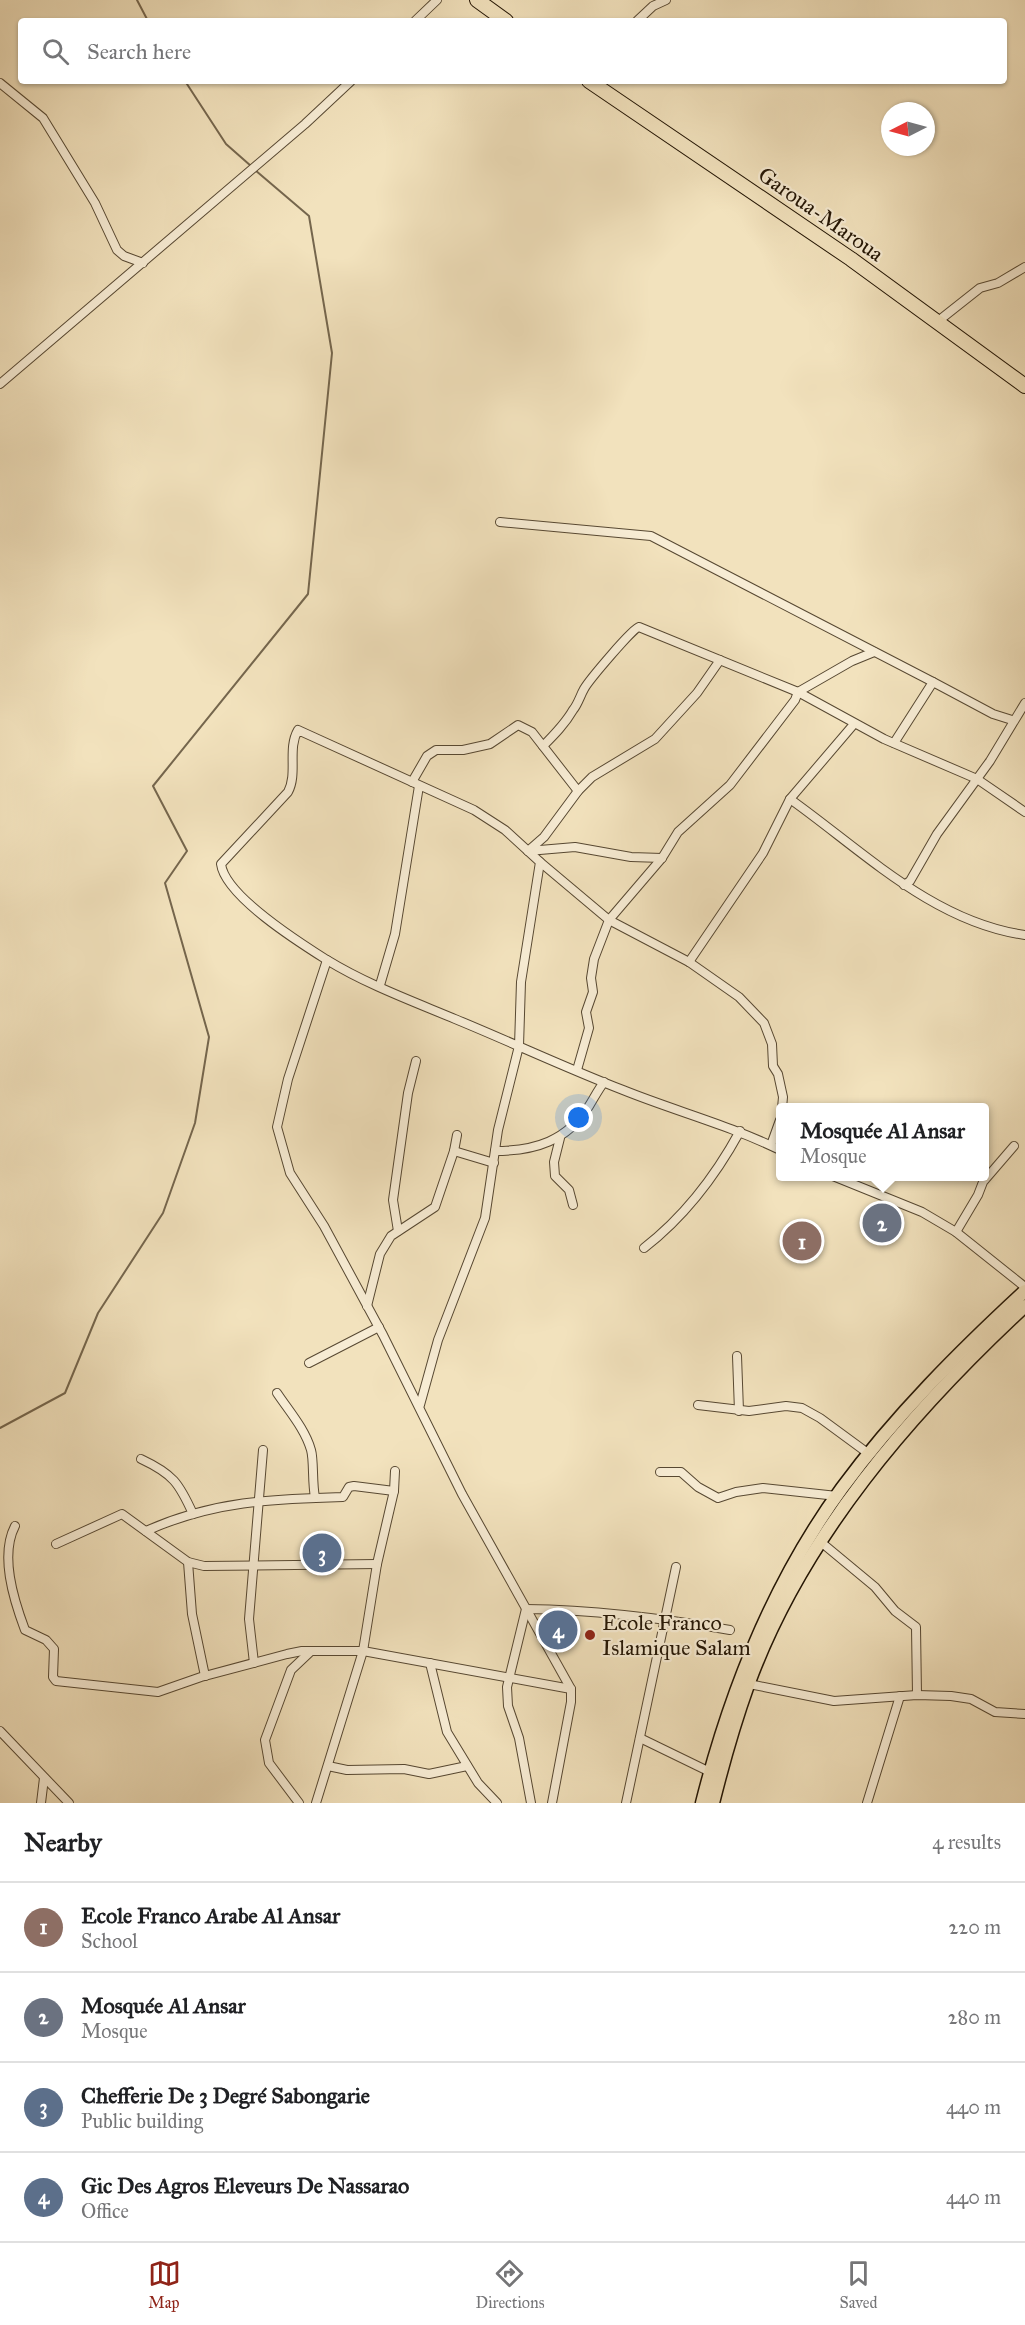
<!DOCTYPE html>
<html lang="en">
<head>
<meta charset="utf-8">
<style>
	:root { --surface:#fff; --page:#f6f6f6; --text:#202124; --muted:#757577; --line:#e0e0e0; --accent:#8f2418 }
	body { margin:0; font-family:"IM FELL Great Primer",serif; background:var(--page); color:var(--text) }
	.compass { position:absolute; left:881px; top:102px; width:54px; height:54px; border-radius:50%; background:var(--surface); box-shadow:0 2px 4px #0004; rotate:264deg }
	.you { position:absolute; left:579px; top:1118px; width:21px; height:21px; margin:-15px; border:4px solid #fff; border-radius:50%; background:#1a73e8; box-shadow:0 0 0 9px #1a73e833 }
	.badge { display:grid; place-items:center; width:39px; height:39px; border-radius:50%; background:var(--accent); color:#fff; font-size:20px; font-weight:700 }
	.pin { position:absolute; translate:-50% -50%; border:3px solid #fff; box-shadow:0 2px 6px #0006 }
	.popup { position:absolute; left:776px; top:1103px; width:213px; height:78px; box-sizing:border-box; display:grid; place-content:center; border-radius:6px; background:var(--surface); filter:drop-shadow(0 2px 4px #0005); font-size:20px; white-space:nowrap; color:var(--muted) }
	.popup b { font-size:22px; color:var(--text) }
	.popup::after { content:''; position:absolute; left:50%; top:100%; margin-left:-12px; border:12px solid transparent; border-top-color:var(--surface) }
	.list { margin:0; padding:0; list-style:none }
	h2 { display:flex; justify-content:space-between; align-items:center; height:78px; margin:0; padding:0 24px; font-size:26px }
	h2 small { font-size:20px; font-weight:400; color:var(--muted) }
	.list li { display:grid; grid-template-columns:39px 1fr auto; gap:18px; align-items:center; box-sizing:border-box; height:90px; padding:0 24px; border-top:2px solid var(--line) }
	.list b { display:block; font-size:22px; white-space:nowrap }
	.list p { margin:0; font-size:20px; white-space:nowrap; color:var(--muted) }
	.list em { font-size:20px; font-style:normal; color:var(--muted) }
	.icon { flex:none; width:33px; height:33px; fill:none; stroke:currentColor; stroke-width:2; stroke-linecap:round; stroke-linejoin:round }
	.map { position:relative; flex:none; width:1025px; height:1803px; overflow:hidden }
	.search { position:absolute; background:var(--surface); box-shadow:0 2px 4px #0004; left:18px; right:18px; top:18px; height:66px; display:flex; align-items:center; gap:15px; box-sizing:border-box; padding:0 21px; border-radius:6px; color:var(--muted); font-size:22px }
	.sheet { height:438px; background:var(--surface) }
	nav { display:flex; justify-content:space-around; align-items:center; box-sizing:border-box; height:84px; border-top:2px solid var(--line); background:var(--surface); font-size:16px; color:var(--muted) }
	nav a { display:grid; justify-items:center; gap:3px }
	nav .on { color:var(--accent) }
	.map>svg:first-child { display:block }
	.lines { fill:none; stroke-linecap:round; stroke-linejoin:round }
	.stream { stroke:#75664d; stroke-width:2 }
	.street-casing { stroke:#574832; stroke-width:10 }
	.primary-casing { stroke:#231504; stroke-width:15 }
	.highway-casing { stroke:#231504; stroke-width:16 }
	.street { stroke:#f7ecd4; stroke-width:8 }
	.primary { stroke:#f2e2bd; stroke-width:12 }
	.highway { stroke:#f2e2bd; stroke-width:14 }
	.poi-dot { fill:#8f2418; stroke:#f7ecd4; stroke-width:2 }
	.labels { text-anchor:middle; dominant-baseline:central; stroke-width:4.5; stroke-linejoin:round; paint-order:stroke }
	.street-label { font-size:22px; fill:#231504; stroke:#f7ecd4 }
	.poi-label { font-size:22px; fill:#231504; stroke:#f7ecd4; text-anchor:start }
</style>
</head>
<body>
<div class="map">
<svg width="1025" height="1803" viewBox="0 0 1025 1803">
	<rect width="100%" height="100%" fill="#f2e2bd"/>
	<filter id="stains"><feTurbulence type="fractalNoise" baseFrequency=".00333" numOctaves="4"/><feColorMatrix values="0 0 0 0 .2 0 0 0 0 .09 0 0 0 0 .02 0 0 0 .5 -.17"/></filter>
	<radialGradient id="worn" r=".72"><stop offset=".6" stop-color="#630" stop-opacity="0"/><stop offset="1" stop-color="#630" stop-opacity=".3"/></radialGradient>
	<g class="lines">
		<g class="stream">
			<polyline points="137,0 148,21"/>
			<polyline points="185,81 226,144 251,166"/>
			<polyline points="0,1428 65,1393 98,1313 163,1213 195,1123 209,1037 165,883 187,851 153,786 308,594 332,353 309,216 255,170"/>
		</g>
		<defs>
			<g id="street">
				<polyline points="415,21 437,0"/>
				<polyline points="637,21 653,6 666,0"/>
				<polyline points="0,83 43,118 95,203 117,250 124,256 143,263"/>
				<polyline points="937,322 980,288 998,283 1025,267"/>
				<polyline points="0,384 305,124 351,81"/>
				<polyline points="500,522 651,536 933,682"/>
				<polyline points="894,743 933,682 993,714 1012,720"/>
				<path d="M543,746C554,735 565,724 573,710C578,704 580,696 584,689C589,680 633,628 639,627L798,692L884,739L977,779L1025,812"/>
				<polyline points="412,782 427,756 436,750 463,750 490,744 518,725 532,732 578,791"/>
				<path d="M790,799C863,851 933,922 1025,935"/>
				<polyline points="528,851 544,837 578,791 592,777 655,739 697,693 720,660"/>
				<polyline points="528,851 575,847 631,857 662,858"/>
				<polyline points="540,862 609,920 689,962 739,997 764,1023 772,1044 773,1066 778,1074 783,1097 782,1108"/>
				<polyline points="904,885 910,881 937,834 990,761 1025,703"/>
				<polyline points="327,960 288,1079 277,1127 290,1173 324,1226 383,1335 462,1494 571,1689 571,1702 552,1803"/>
				<polyline points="689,962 763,853 790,799 854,724"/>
				<polyline points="380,985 395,934 419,786"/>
				<polyline points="577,1070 589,1028 586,1012 593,992 591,978 594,959 609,920 662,858 678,832 730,785 795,700 798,692 852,661 874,652"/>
				<polyline points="560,1138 554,1162 555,1176 569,1190 573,1205"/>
				<polyline points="771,1145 780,1120"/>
				<polyline points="454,1151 494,1163"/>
				<path d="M495,1151C535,1151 567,1141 589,1106C594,1098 598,1090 604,1082"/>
				<polyline points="833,1176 922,1212 956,1232 1025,1287"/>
				<polyline points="398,1231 393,1200 408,1093 416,1061"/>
				<polyline points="956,1232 978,1195 983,1182 1014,1146"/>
				<path d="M644,1248C684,1217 716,1175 740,1131"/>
				<polyline points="367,1306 380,1254 391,1236 435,1207 454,1151 457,1135"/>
				<polyline points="737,1356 739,1411"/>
				<polyline points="309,1363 379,1327"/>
				<path d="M277,1393C289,1411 305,1429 311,1450C314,1460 312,1483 315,1497"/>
				<path d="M420,1405L438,1340L485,1218L498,1130L519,1046L521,982L540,862L505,830L474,810L298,730C287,749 298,773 288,792L221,864C225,896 300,943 327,960C366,984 412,1001 455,1019C511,1042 566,1068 623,1090C675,1111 729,1125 780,1150"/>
				<polyline points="698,1405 749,1411 786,1406 802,1408 820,1418 869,1454"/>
				<path d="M141,1459C173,1474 179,1483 193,1514"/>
				<polyline points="660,1472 681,1472 698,1487 718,1498 736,1492 763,1488 837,1496"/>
				<path d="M15,1526C0,1555 13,1598 25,1630L46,1640L54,1649L53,1677L56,1681L158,1692L201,1677L287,1654L302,1651H363L571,1689"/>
				<path d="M146,1531C213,1501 272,1499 343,1497L349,1487L354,1486L394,1491"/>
				<polyline points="822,1543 875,1587 895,1611 916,1627 917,1695"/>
				<polyline points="56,1544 122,1514 188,1562 204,1566 377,1564"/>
				<polyline points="188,1562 192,1614 205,1676"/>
				<polyline points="254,1663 249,1619 263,1450"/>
				<polyline points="430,1663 447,1732 478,1783 497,1803"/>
				<polyline points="749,1684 834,1701 917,1695 951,1696 971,1699 995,1712 1025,1714"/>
				<polyline points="0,1731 69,1803"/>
				<polyline points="640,1738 710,1772"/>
				<polyline points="328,1766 347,1770 404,1769 429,1774 467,1766"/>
				<polyline points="41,1803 44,1778"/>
				<polyline points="299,1803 269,1763 265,1740 291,1670 310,1652"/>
				<polyline points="316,1803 363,1651 377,1564 394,1491 395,1471"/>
				<path d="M531,1803L519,1738L508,1706L507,1687L526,1609C595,1610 662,1618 730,1630"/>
				<polyline points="626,1803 676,1567"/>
				<polyline points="867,1803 900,1696"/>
			</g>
			<g id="primary">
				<path d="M702,1803C730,1692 774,1581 842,1488C895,1416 960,1351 1025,1291"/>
				<path d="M713,1803C723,1763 734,1724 748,1685C802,1537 911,1412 1025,1306"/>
			</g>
			<g id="highway">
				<polyline points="477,0 506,21"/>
				<polyline points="589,81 851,259 1025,386"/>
			</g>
		</defs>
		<use href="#street" class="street-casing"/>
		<use href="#primary" class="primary-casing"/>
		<use href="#highway" class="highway-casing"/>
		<use href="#street" class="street"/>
		<use href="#primary" class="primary"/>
		<use href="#highway" class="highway"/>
	</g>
	<circle class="poi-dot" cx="590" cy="1635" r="6"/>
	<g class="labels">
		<g class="street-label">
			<text transform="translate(821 214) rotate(35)">Garoua-Maroua</text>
		</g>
		<g class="poi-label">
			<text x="602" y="1622">Ecole Franco<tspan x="602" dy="25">Islamique Salam</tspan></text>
		</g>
	</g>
	<rect width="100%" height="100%" filter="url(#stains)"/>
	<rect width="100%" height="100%" fill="url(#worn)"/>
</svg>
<svg class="compass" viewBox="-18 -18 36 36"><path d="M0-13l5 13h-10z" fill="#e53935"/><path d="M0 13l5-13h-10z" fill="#757577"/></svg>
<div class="you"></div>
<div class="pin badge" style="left:802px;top:1241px;background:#8d6e63">1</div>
<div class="pin badge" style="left:882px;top:1223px;background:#6b7280">2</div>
<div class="popup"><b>Mosquée Al Ansar</b>Mosque</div>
<div class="pin badge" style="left:322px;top:1553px;background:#5c6f8a">3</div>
<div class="pin badge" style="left:558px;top:1630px;background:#5c6f8a">4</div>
<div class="search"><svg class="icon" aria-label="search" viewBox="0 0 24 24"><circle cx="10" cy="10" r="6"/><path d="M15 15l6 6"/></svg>Search here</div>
</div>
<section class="sheet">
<h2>Nearby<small>4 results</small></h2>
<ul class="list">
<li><span class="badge" style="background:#8d6e63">1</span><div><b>Ecole Franco Arabe Al Ansar</b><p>School</p></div><em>220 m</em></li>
<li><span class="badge" style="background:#6b7280">2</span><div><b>Mosquée Al Ansar</b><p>Mosque</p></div><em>280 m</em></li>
<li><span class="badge" style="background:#5c6f8a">3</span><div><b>Chefferie De 3 Degré Sabongarie</b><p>Public building</p></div><em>440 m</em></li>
<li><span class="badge" style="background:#5c6f8a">4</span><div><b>Gic Des Agros Eleveurs De Nassarao</b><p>Office</p></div><em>440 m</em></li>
</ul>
</section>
<nav>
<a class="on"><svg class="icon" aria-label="map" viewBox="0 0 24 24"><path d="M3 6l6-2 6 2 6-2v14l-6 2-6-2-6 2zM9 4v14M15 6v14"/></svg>Map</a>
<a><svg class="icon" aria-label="directions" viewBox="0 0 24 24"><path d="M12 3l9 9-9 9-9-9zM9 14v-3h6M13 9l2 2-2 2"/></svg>Directions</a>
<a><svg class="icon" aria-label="saved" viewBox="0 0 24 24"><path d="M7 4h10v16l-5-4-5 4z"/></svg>Saved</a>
</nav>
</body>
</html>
